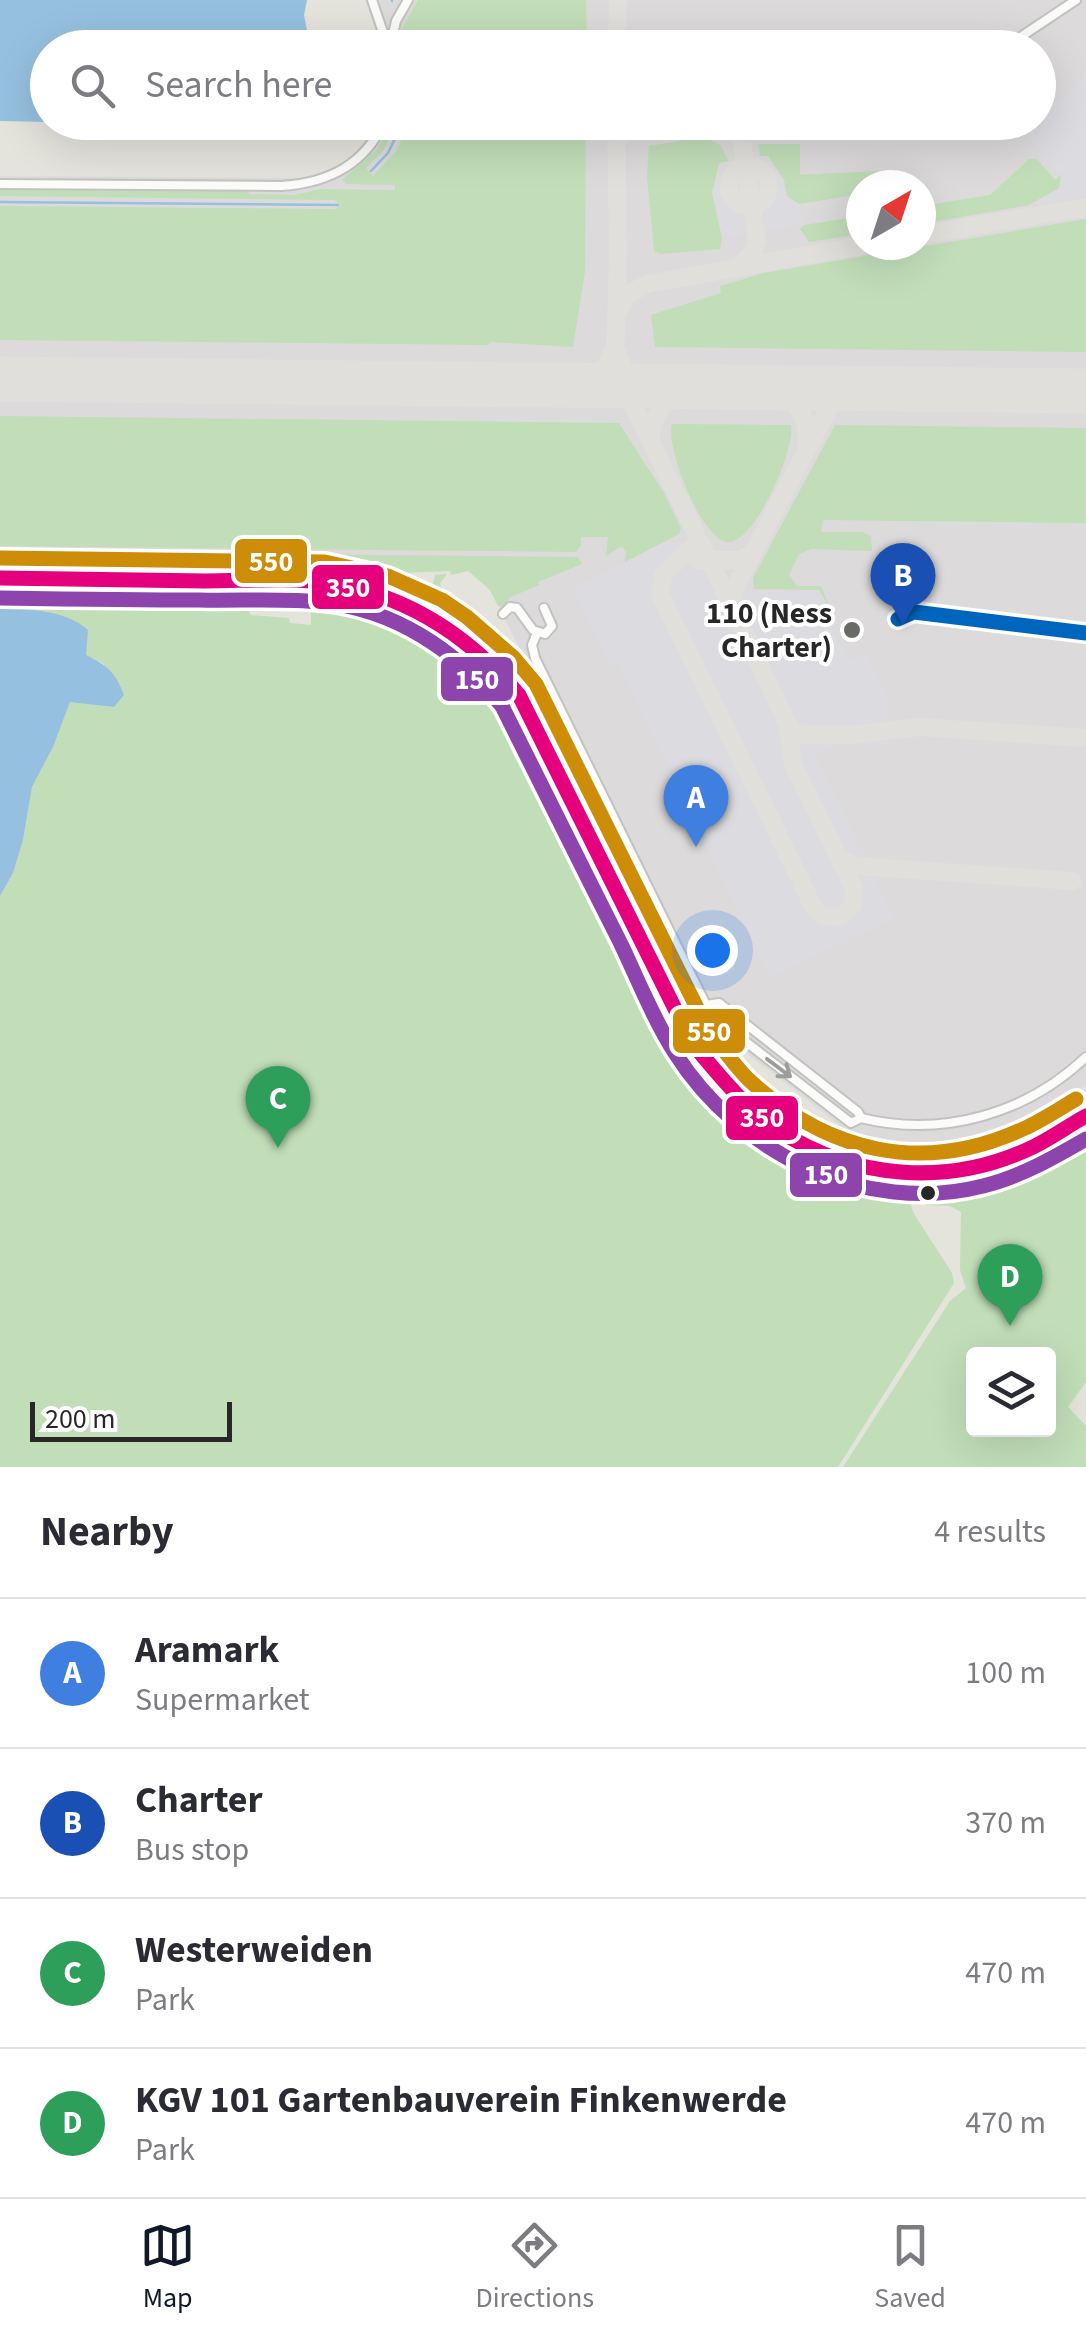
<!DOCTYPE html>
<html lang="en">
<head>
<meta charset="utf-8">
<style>
	:root { --surface:#fff; --page:#f2f2f3; --text:#2b2b33; --muted:#7c7c81; --line:#e1e1e2; --accent:#111827 }
	body { margin:0; font-family:"Source Sans 3",sans-serif; background:var(--page); color:var(--text) }
	.controls { position:absolute; right:30px; bottom:30px; display:grid; overflow:hidden; border-radius:10px; box-shadow:0 10px 40px #0002 }
	.controls button { width:90px; height:90px; display:grid; place-items:center; padding:0; border:0; border-bottom:2px solid var(--line); background:var(--surface); color:var(--text); font:50px sans-serif }
	.compass { position:absolute; left:846px; top:170px; width:90px; height:90px; border-radius:50%; background:var(--surface); box-shadow:0 10px 40px #0002; rotate:39deg }
	.scale { position:absolute; left:30px; bottom:25px; width:202px; box-sizing:border-box; padding-left:10px; border:5px solid #272727; border-top:0; font-size:28px; line-height:35px; white-space:nowrap; color:#272727; -webkit-text-stroke:8px #fff; paint-order:stroke }
	.you { position:absolute; left:712px; top:950px; width:35px; height:35px; margin:-25px; border:8px solid #fff; border-radius:50%; background:#1a73e8; box-shadow:0 0 0 15px #1a73e833 }
	.badge { display:grid; place-items:center; width:65px; height:65px; border-radius:50%; background:var(--accent); color:#fff; font-size:32px; font-weight:700 }
	.pin { position:absolute; translate:-50% -82px; filter:drop-shadow(0 2px 5px #0008) }
	.pin::after { content:''; position:absolute; top:52px; width:35px; height:30px; background:inherit; clip-path:polygon(0 0,100% 0,50% 100%) }
	.list { margin:0; padding:0; list-style:none }
	h2 { display:flex; justify-content:space-between; align-items:center; height:130px; margin:0; padding:0 40px; font-size:42px }
	h2 small { font-size:32px; font-weight:400; color:var(--muted) }
	.list li { display:grid; grid-template-columns:65px 1fr auto; gap:30px; align-items:center; box-sizing:border-box; height:150px; padding:0 40px; border-top:2px solid var(--line) }
	.list b { display:block; font-size:38px; white-space:nowrap }
	.list p { margin:0; font-size:32px; white-space:nowrap; color:var(--muted) }
	.list em { font-size:32px; font-style:normal; color:var(--muted) }
	.icon { flex:none; width:55px; height:55px; fill:none; stroke:currentColor; stroke-width:2; stroke-linecap:round; stroke-linejoin:round }
	.map { position:relative; flex:none; width:1086px; height:1467px; overflow:hidden }
	.search { position:absolute; background:var(--surface); box-shadow:0 10px 40px #0002; left:30px; right:30px; top:30px; height:110px; display:flex; align-items:center; gap:25px; box-sizing:border-box; padding:0 35px; border-radius:55px; color:var(--muted); font-size:38px }
	.sheet { height:730px; background:var(--surface) }
	nav { display:flex; justify-content:space-around; align-items:center; box-sizing:border-box; height:140px; border-top:2px solid var(--line); background:var(--surface); font-size:28px; color:var(--muted) }
	nav a { display:grid; justify-items:center; gap:5px }
	nav .on { color:var(--accent) }
	.map>svg:first-child { display:block }
	.industrial { fill:#dcdadb; fill-rule:evenodd }
	.airport { fill:#dcdbdf }
	.green { fill:#c1deb8; fill-rule:evenodd }
	.water { fill:#96c0e0 }
	.lines { fill:none; stroke-linecap:round; stroke-linejoin:round }
	.stream { stroke:#96c0e0; stroke-width:2.5 }
	.taxiway { stroke:#e0dfdc; stroke-width:18 }
	.runway { stroke:#e0dfdc; stroke-width:45 }
	.minor-casing { stroke:#c2c2c1; stroke-width:12 }
	.minor { stroke:#fbfbfa; stroke-width:8 }
	.bus-1-casing { stroke:#fff; stroke-width:22 }
	.bus-2-casing { stroke:#fff; stroke-width:22 }
	.bus-3-casing { stroke:#fff; stroke-width:22 }
	.bus-4-casing { stroke:#fff; stroke-width:22 }
	.bus-1 { stroke:#e5007d; stroke-width:15 }
	.bus-2 { stroke:#8e44ad; stroke-width:15 }
	.bus-3 { stroke:#cd8d08; stroke-width:15 }
	.bus-4 { stroke:#0065bd; stroke-width:15 }
	.oneway { stroke:#9c9c9b }
	.poi-dot { fill:#696966; stroke:#fff; stroke-width:4 }
	.bus-dot { fill:#272727; stroke:#fff; stroke-width:4 }
	.labels { text-anchor:middle; dominant-baseline:central; stroke-width:8; stroke-linejoin:round; paint-order:stroke }
	.poi-label { font-size:30px; font-weight:bold; fill:#272727; stroke:#fff; text-anchor:end }
	.line-badge { stroke:#fff; stroke-width:4 }
	.badge-label { font-size:28px; text-anchor:middle; font-weight:bold; fill:#fff }
</style>
</head>
<body>
<div class="map">
<svg width="1086" height="1467" viewBox="0 0 1086 1467">
	<rect width="100%" height="100%" fill="#e4e3dc"/>
	<path class="industrial" d="M376,0H1086V1085L1034,1120L971,1142L914,1149L877,1143L847,1131L709,1024L691,999L476,560L0,555V176L307,178L338,166L354,154L377,123L1038,122V48L381,47L373,20L381,17ZM861,185H921V245H861Z"/>
	<g class="airport">
		<polygon points="1086,73 1086,196 1029,205 1059,188 1062,177 1024,131 1033,123 1038,122 1039,117"/>
		<polygon points="768,155 784,180 787,196 799,204 802,225 722,238 712,195 719,163"/>
		<polygon points="711,542 735,591 814,590 849,661 866,653 887,698 889,744 836,744 815,755 895,918 770,978 619,664 612,666 573,588 663,543"/>
	</g>
	<g class="green">
		<polygon points="418,0 586,0 587,47 412,48 410,40 402,39 397,47 402,28"/>
		<polygon points="392,123 398,123 383,151 366,168 373,176 396,151 410,123 586,123 585,271 573,347 490,342 488,345 0,340 0,206 335,209 341,205 334,200 0,196 0,187 248,190 249,194 295,195 320,189 395,190 395,185 346,184 342,180 377,149"/>
		<polygon points="703,137 720,145 729,161 719,163 712,193 722,238 720,249 660,254 654,251 647,177 649,146"/>
		<polygon points="758,144 800,144 800,175 878,171 874,185 861,185 861,194 799,204 787,196 784,180 768,156 760,156"/>
		<polygon points="1029,159 1037,159 1055,180 1061,175 1059,188 1029,205 921,224 921,206 990,195"/>
		<polygon points="861,216 861,234 809,242 800,229 804,225"/>
		<polygon points="1086,219 1086,352 655,347 651,315 721,293 720,286 764,273"/>
		<polygon points="0,416 619,423 664,493 681,528 679,534 625,562 626,552 622,546 606,556 608,537 581,537 581,546 576,552 0,546"/>
		<path d="M672,424L791,425C795,449 756,541 729,542C702,543 665,446 672,424Z"/>
		<polygon points="835,425 1086,428 1086,523 823,520 821,532 862,532 871,536 872,551 811,549 799,554 789,575 797,586 821,586 830,608 819,590 754,589 753,578"/>
		<polygon points="0,551 578,557 582,564 538,582 539,585 509,598 505,606 498,606 490,590 468,571 451,575 450,571 398,573 431,591 435,575 447,574 440,583 445,598 479,627 473,628 401,590 331,574 0,569"/>
		<path d="M144,594L248,601L250,615L289,618L290,623L311,625V602C399,611 451,644 507,712C545,777 578,846 611,914C665,1027 707,1142 839,1179C861,1185 884,1192 906,1192L914,1214L952,1273L954,1283L838,1467H0V896L13,873L23,840L32,787L53,747L70,701L113,707L104,664L86,655V642L51,614L27,609L39,600Z"/>
		<path d="M1086,1125V1382L1068,1407L1086,1426V1467H843L950,1301L966,1288L960,1270L961,1212L950,1206L925,1205L913,1190V1184C976,1184 1034,1159 1086,1125ZM974,1354H1048V1430H974Z"/>
	</g>
	<g class="water">
		<polygon points="0,0 307,0 304,15 308,35 288,47 48,48 47,122 0,121"/>
		<path d="M0,608C29,609 66,610 88,630L86,655C107,665 116,673 124,695L114,707L70,702L53,747L32,787L23,840L13,873L0,896Z"/>
	</g>
	<g class="lines">
		<g class="stream">
			<polyline points="392,0 392,1"/>
			<polyline points="404,43 405,48"/>
			<polyline points="371,171 388,153 403,122"/>
			<polyline points="0,202 338,205"/>
			<polyline points="167,590 243,591"/>
			<path d="M263,592C299,594 336,593 371,602C436,619 496,676 528,732L679,1039C716,1109 783,1162 861,1178"/>
		</g>
		<g class="taxiway">
			<polyline points="617,48 618,0"/>
			<polyline points="616,122 618,248 615,369 736,615 733,600 737,583 832,402 855,388"/>
			<polyline points="726,122 738,134 742,143 757,241 753,253 740,265"/>
			<polyline points="616,135 689,122"/>
			<circle cx="749" cy="186" r="20"/>
			<polyline points="921,235 1086,207"/>
			<polyline points="616,316 627,295 647,284 864,245"/>
			<path d="M574,385C595,380 609,366 614,346L626,372L651,386"/>
			<path d="M773,387C797,402 811,418 806,447"/>
			<path d="M651,441C652,412 666,399 690,386"/>
			<path d="M699,541L663,575L660,594L815,910C828,921 842,919 853,905L854,888L793,764L787,722L736,615"/>
			<polyline points="698,560 741,560 754,551"/>
			<polyline points="787,722 794,731 806,735 850,735 920,727 1086,738"/>
			<polyline points="837,854 845,862 857,866 1072,881"/>
		</g>
		<polyline class="runway" points="0,379 1086,391"/>
		<defs>
			<g id="minor">
				<polyline points="372,0 388,47"/>
				<polyline points="390,48 396,21 408,0"/>
				<polyline points="1004,48 1076,0"/>
				<path d="M0,184L281,186C327,183 364,166 384,122"/>
				<path d="M0,578L323,582C404,593 469,630 519,695L692,1043C793,1185 941,1216 1086,1116"/>
				<polyline points="503,614 510,607 517,608 533,630 545,634 552,626 544,608"/>
				<path d="M537,633L532,645L535,658C594,777 652,896 711,1015L851,1123L861,1118L858,1112L719,1003L706,1005"/>
				<path d="M861,1118C942,1138 1026,1114 1086,1057"/>
			</g>
		</defs>
		<use href="#minor" class="minor-casing"/>
		<use href="#minor" class="minor"/>
		<defs>
			<path id="bus-1" d="M0,578C68,579 137,580 205,581C245,581 288,577 327,583C406,594 468,635 519,695L692,1043C718,1074 744,1107 778,1130C855,1180 950,1187 1033,1147C1051,1138 1068,1126 1086,1116"/>
			<path id="bus-2" d="M0,598C66,599 133,600 199,600C239,601 281,598 321,602C395,609 456,651 502,706C542,786 581,865 621,944C638,980 654,1020 675,1053C739,1154 865,1216 983,1186C1020,1177 1053,1158 1086,1139"/>
			<path id="bus-3" d="M0,558L325,562L388,576L442,600L467,617L514,658L536,684L709,1032C722,1047 734,1065 748,1079C827,1153 923,1175 1023,1129C1041,1121 1059,1109 1076,1099"/>
			<polyline id="bus-4" points="898,619 914,612 1086,633"/>
		</defs>
		<use href="#bus-1" class="bus-1-casing"/>
		<use href="#bus-2" class="bus-2-casing"/>
		<use href="#bus-3" class="bus-3-casing"/>
		<use href="#bus-4" class="bus-4-casing"/>
		<use href="#bus-1" class="bus-1"/>
		<use href="#bus-2" class="bus-2"/>
		<use href="#bus-3" class="bus-3"/>
		<use href="#bus-4" class="bus-4"/>
	</g>
	<defs><path id="oneway-shaft" d="M-6 0H5M1.5-3L5.5 0L1.5 3" fill="none" stroke-width="1.6" stroke-linecap="round" stroke-linejoin="round" transform="scale(2.5)"/></defs>
	<use class="oneway" href="#oneway-shaft" transform="translate(779 1068) rotate(37)"/>
	<circle class="poi-dot" cx="852" cy="630" r="10"/>
	<circle class="bus-dot" cx="928" cy="1193" r="9"/>
	<g class="labels">
		<g class="poi-label">
			<text x="832" y="613">110 (Ness<tspan x="832" dy="34">Charter)</tspan></text>
		</g>
	</g>
	<g class="line-badge">
		<rect x="233" y="537" width="76" height="48" rx="10" fill="#cd8d08"/>
		<rect x="310" y="563" width="76" height="48" rx="10" fill="#e5007d"/>
		<rect x="439" y="655" width="76" height="48" rx="10" fill="#8e44ad"/>
		<rect x="671" y="1007" width="76" height="48" rx="10" fill="#cd8d08"/>
		<rect x="724" y="1094" width="76" height="48" rx="10" fill="#e5007d"/>
		<rect x="788" y="1151" width="76" height="48" rx="10" fill="#8e44ad"/>
	</g>
	<g class="badge-label">
		<text x="271" y="571">550</text>
		<text x="348" y="597">350</text>
		<text x="477" y="689">150</text>
		<text x="709" y="1041">550</text>
		<text x="762" y="1127">350</text>
		<text x="826" y="1184">150</text>
	</g>
</svg>
<div class="controls">
<button><svg class="icon" aria-label="layers" viewBox="0 0 24 24"><path d="M12 4l9 5-9 5-9-5zM3 14l9 5 9-5"/></svg></button>
</div>
<svg class="compass" viewBox="-18 -18 36 36"><path d="M0-13l5 13h-10z" fill="#e53935"/><path d="M0 13l5-13h-10z" fill="#7c7c81"/></svg>
<div class="scale">200 m</div>
<div class="you"></div>
<div class="pin badge" style="left:696px;top:847px;background:#3f7fe0">A</div>
<div class="pin badge" style="left:903px;top:625px;background:#1a4fb4">B</div>
<div class="pin badge" style="left:278px;top:1148px;background:#2e9e5b">C</div>
<div class="pin badge" style="left:1010px;top:1326px;background:#2e9e5b">D</div>
<div class="search"><svg class="icon" aria-label="search" viewBox="0 0 24 24"><circle cx="10" cy="10" r="6"/><path d="M15 15l6 6"/></svg>Search here</div>
</div>
<section class="sheet">
<h2>Nearby<small>4 results</small></h2>
<ul class="list">
<li><span class="badge" style="background:#3f7fe0">A</span><div><b>Aramark</b><p>Supermarket</p></div><em>100 m</em></li>
<li><span class="badge" style="background:#1a4fb4">B</span><div><b>Charter</b><p>Bus stop</p></div><em>370 m</em></li>
<li><span class="badge" style="background:#2e9e5b">C</span><div><b>Westerweiden</b><p>Park</p></div><em>470 m</em></li>
<li><span class="badge" style="background:#2e9e5b">D</span><div><b>KGV 101 Gartenbauverein Finkenwerde</b><p>Park</p></div><em>470 m</em></li>
</ul>
</section>
<nav>
<a class="on"><svg class="icon" aria-label="map" viewBox="0 0 24 24"><path d="M3 6l6-2 6 2 6-2v14l-6 2-6-2-6 2zM9 4v14M15 6v14"/></svg>Map</a>
<a><svg class="icon" aria-label="directions" viewBox="0 0 24 24"><path d="M12 3l9 9-9 9-9-9zM9 14v-3h6M13 9l2 2-2 2"/></svg>Directions</a>
<a><svg class="icon" aria-label="saved" viewBox="0 0 24 24"><path d="M7 4h10v16l-5-4-5 4z"/></svg>Saved</a>
</nav>
</body>
</html>
